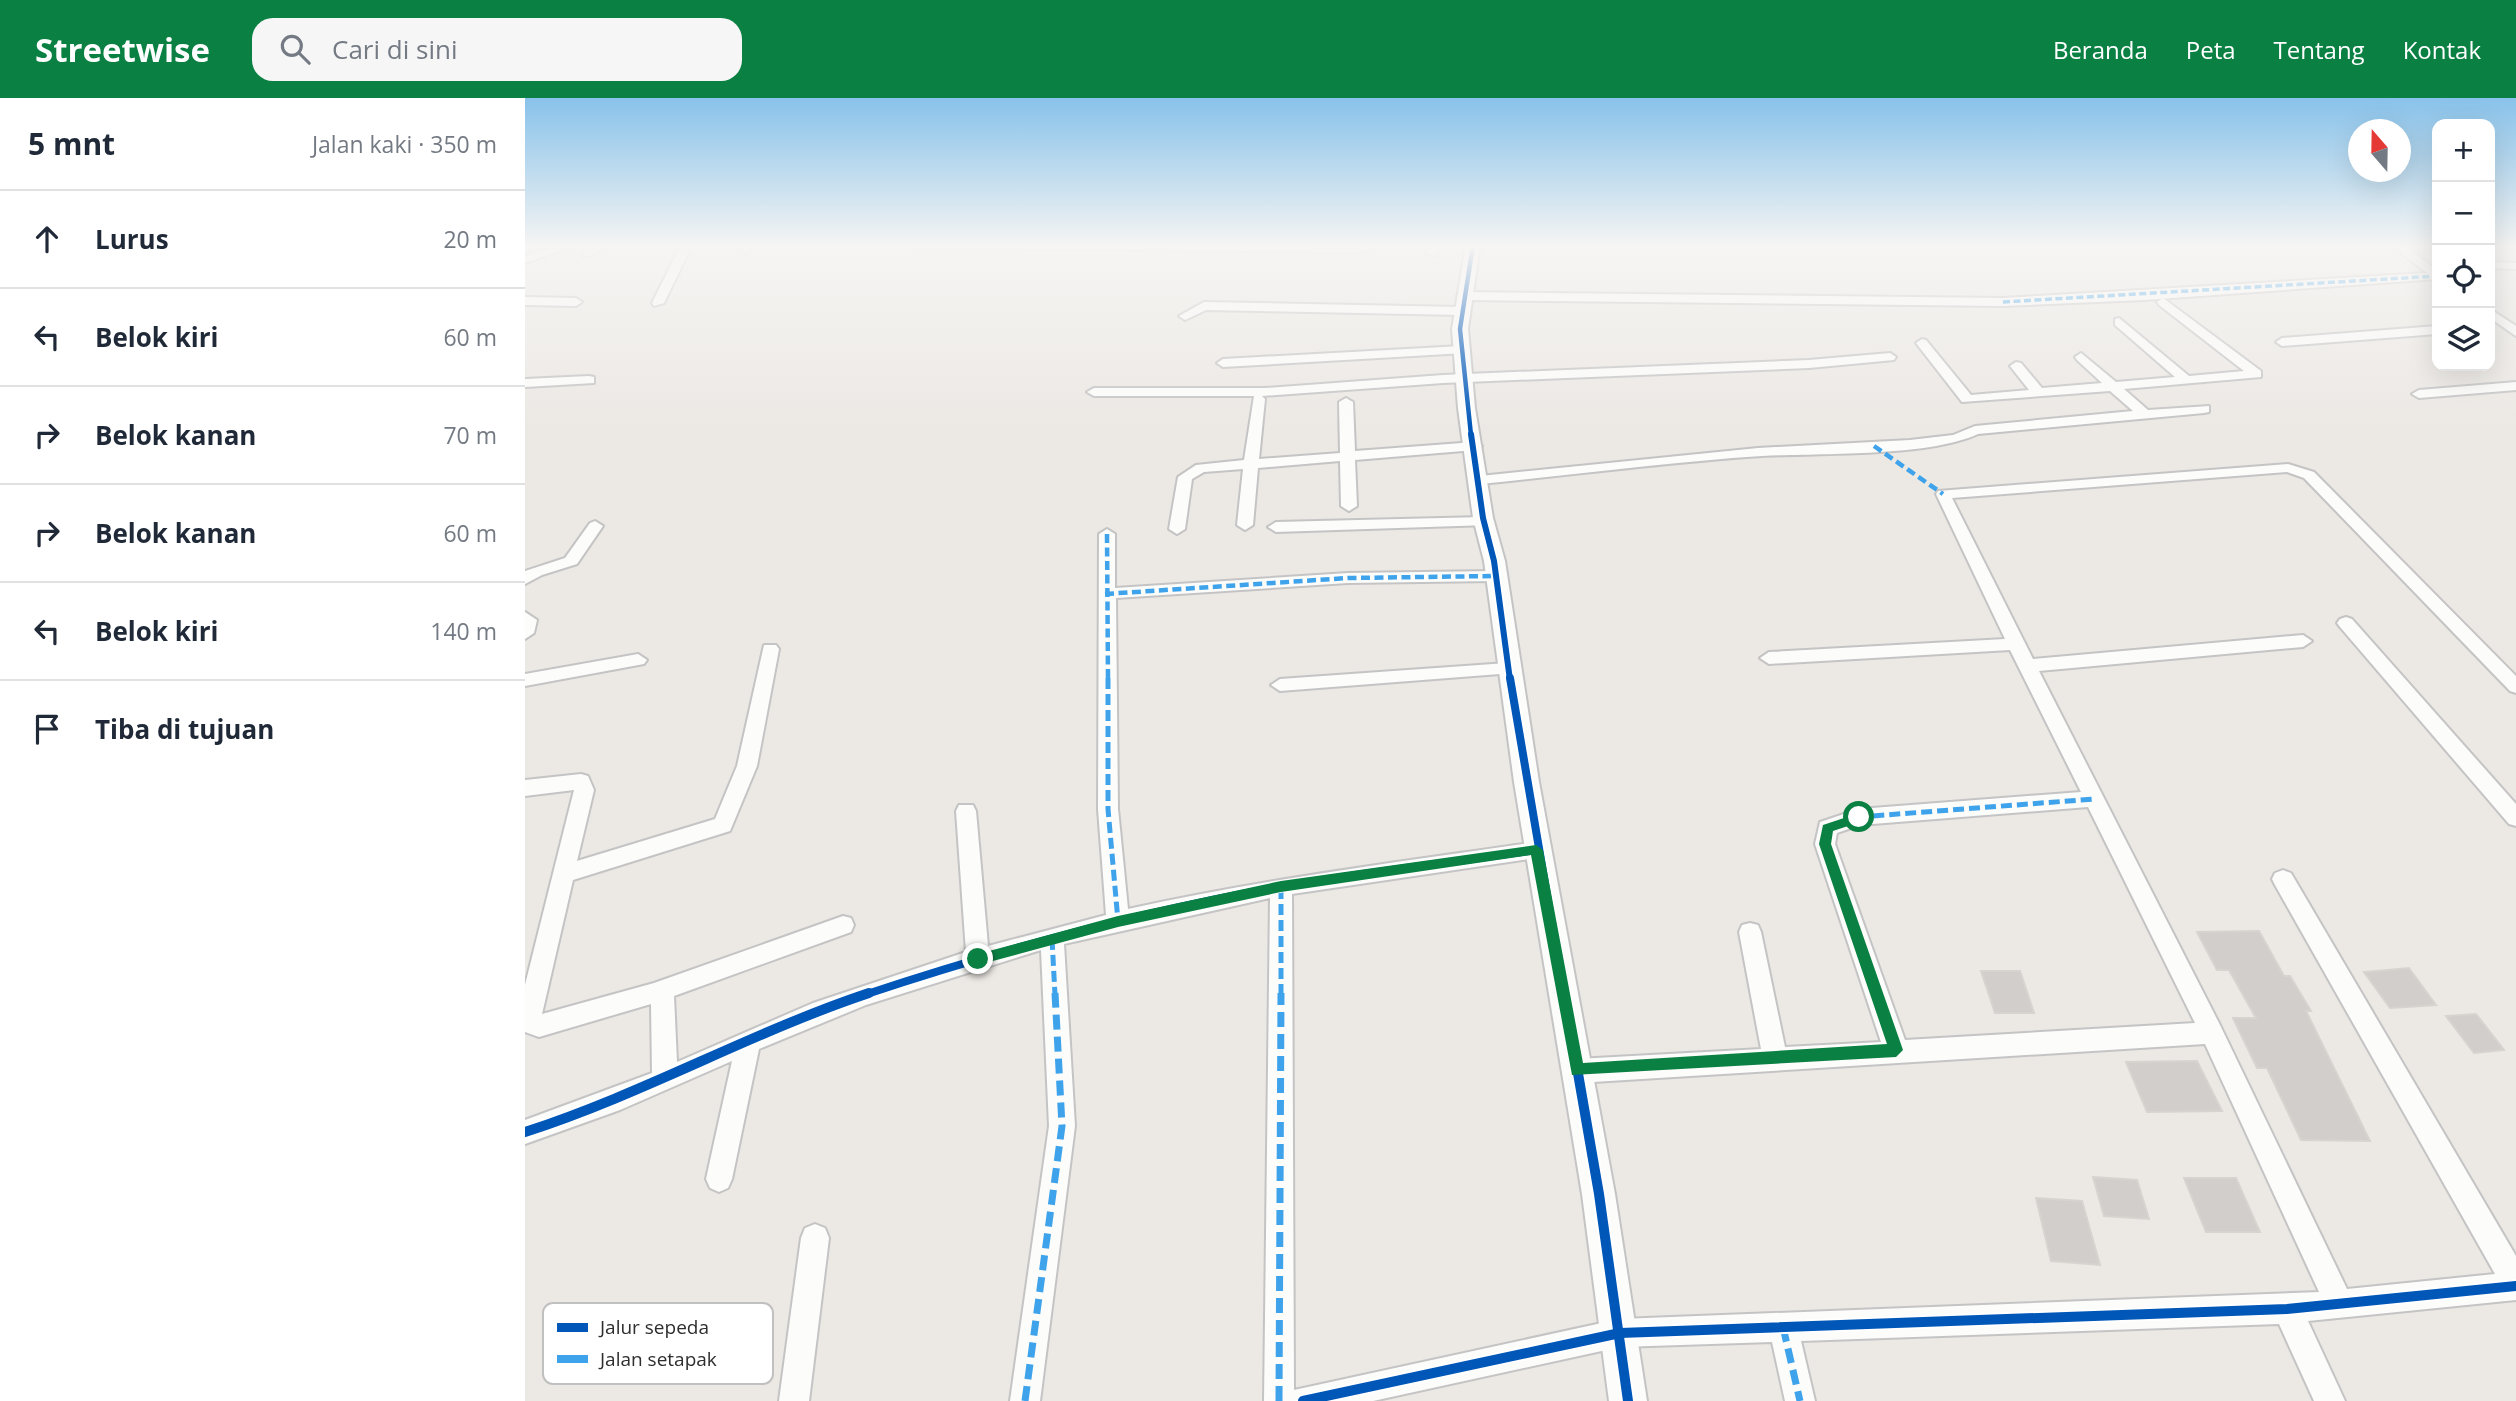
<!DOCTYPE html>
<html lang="id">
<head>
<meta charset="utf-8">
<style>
	:root { --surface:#fff; --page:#f6f6f7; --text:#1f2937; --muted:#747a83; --line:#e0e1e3; --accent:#0b8043 }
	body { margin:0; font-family:"Open Sans",sans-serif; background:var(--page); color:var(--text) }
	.controls { position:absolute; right:21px; top:21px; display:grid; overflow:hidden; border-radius:14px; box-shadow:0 7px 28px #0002 }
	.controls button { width:63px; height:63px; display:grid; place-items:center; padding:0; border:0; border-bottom:2px solid var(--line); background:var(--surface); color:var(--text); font:35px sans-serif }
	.compass { position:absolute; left:1823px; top:21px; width:63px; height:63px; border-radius:50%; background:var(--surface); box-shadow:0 7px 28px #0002; rotate:340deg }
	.stop { position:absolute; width:21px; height:21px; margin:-16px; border:5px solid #0b8043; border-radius:50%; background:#fff }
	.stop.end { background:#0b8043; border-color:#fff; box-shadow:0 2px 7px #0008 }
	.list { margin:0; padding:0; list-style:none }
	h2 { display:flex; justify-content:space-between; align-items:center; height:91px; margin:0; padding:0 28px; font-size:30px }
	h2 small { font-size:23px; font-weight:400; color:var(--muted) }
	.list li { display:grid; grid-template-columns:46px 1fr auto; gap:21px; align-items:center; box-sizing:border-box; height:98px; padding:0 28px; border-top:2px solid var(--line) }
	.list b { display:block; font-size:26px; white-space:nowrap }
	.list em { font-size:23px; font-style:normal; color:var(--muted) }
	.icon { flex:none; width:38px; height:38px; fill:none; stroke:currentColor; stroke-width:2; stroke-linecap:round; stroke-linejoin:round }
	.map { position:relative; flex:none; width:1991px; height:1303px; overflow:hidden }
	header { display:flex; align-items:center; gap:42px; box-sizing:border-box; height:98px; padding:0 35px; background:var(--accent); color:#fff }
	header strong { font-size:33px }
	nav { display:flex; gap:38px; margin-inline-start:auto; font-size:24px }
	.search { width:490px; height:63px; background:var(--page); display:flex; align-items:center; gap:18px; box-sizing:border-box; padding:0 24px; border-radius:21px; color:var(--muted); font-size:26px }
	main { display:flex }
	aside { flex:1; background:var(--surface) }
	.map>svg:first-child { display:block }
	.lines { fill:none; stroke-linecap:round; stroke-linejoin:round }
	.stream { stroke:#99d6ec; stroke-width:4.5 }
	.building { fill:#d1cecb; stroke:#d7d4d0; stroke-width:2 }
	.minor-casing { stroke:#c5c4c5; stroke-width:4 }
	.tertiary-casing { stroke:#c5c4c5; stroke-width:4 }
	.minor { fill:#fcfcfb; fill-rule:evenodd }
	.tertiary { fill:#fcfcfb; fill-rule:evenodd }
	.quiet-far3 { stroke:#3ea3eb; stroke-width:3.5; stroke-dasharray:7 3.5; stroke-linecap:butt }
	.quiet-far2 { stroke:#3ea3eb; stroke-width:4.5; stroke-dasharray:9 4.5; stroke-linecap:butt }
	.quiet-far1 { stroke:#3ea3eb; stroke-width:5; stroke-dasharray:11 5; stroke-linecap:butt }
	.quiet { stroke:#3ea3eb; stroke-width:7; stroke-dasharray:15 7; stroke-linecap:butt }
	.cycleway-far3-casing { stroke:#fff; stroke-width:7 }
	.cycleway-far2-casing { stroke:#fff; stroke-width:10 }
	.cycleway-far1-casing { stroke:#fff; stroke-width:12 }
	.cycleway-casing { stroke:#fff; stroke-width:14 }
	.cycleway-far3 { stroke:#0057b8; stroke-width:4.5 }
	.cycleway-far2 { stroke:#0057b8; stroke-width:6 }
	.cycleway-far1 { stroke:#0057b8; stroke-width:8 }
	.cycleway { stroke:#0057b8; stroke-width:10 }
	.route { fill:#0b8043 }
	.key { fill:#fff; stroke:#c0c0c0; stroke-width:2 }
	.key-label { font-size:19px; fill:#2e2e2e }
</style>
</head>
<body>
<header>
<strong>Streetwise</strong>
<div class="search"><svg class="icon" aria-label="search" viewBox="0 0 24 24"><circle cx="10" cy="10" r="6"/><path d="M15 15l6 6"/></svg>Cari di sini</div>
<nav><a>Beranda</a><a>Peta</a><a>Tentang</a><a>Kontak</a></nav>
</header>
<main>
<aside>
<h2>5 mnt<small>Jalan kaki · 350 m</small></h2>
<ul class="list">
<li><svg class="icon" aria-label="ahead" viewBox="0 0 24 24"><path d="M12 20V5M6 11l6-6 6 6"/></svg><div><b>Lurus</b></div><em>20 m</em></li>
<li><svg class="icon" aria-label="left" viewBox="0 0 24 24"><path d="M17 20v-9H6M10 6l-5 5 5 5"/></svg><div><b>Belok kiri</b></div><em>60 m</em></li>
<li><svg class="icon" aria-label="right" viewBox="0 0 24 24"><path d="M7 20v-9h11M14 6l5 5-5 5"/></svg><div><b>Belok kanan</b></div><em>70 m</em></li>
<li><svg class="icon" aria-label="right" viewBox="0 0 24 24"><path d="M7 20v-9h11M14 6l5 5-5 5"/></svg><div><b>Belok kanan</b></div><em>60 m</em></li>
<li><svg class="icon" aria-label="left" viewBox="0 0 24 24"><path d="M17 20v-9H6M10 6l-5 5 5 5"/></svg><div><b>Belok kiri</b></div><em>140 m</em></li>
<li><svg class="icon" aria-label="arrive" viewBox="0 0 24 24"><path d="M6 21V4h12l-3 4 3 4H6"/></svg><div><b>Tiba di tujuan</b></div></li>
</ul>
</aside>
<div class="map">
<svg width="1991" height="1303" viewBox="0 0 1991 1303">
	<rect width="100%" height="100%" fill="#ece8e4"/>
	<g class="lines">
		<polyline class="stream" points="0,155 27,147"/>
	</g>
	<g class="building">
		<polygon points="1734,833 1759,878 1765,878 1786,913 1781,913 1845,1043 1776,1042 1742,970 1732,970 1708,920 1731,920 1704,872 1692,872 1672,834"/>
		<polygon points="1884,870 1911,907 1865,910 1839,874"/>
		<polygon points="1456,873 1495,873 1509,915 1470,915"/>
		<polygon points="1951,916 1979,952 1949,955 1921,918"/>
		<polygon points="1672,963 1697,1013 1622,1014 1601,964"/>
		<polygon points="1568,1079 1612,1082 1624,1121 1579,1118"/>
		<polygon points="1659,1080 1711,1080 1735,1134 1681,1134"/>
		<polygon points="1511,1100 1557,1103 1575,1167 1526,1163"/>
	</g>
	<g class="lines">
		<defs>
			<g id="minor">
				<polygon points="35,147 52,147 0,165 0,158"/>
				<polygon points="68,147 81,147 66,158 58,158 58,154"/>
				<polygon points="156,147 167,147 139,205 129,208 127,205"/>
				<polygon points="218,147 229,147 222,155 217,152"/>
				<polygon points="382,147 783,147 838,148 843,151 838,154 387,150"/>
				<polygon points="904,147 915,147 911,158 902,156"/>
				<polygon points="1866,147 1878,147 1912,172 1912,181 1619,202 1478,208 938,202 932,198 938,194 1478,200 1902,175"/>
				<polygon points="1965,164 1991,165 1991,171 1965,170"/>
				<polygon points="0,199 51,200 57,204 51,208 0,207"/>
				<path d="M1638,200L1736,273V279L1599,291L1623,312L1684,308V314L1679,315L1453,336C1404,359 1294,355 1237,358C1143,364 1049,377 955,386L948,382L955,378L1233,350L1385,342L1428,337L1450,328L1608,313L1585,293L1437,304L1391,245L1397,241L1401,242L1446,297L1504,292L1485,268L1491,264L1496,265L1517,290L1577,285L1552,262L1550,259L1556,255L1591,284L1650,279L1590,227V221L1594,220L1664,278L1719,273L1634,207L1632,204Z"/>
				<polygon points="679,204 937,209 943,213 937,217 681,212 660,222 654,218"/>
				<polygon points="1965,211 1991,228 1991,238 1965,220"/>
				<polygon points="1912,228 1912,236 1757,248 1751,244 1757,240"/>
				<polygon points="936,248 940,249 940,255 698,269 692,265 698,261"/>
				<polygon points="1365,255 1371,259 1369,262 1284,270 918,285 737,298 740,301 734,361 815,355 814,304 821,300 828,304 830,353 950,344 957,348 950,352 830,362 832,408 824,413 816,408 815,363 733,370 728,427 720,432 712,427 718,371 679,374 667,381 660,431 652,436 644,431 653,379 671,367 719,362 729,298 569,298 562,294 569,290 740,290 918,277 1284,262"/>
				<polygon points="64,278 69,279 69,285 0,289 0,281"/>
				<polygon points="1991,284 1991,292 1894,300 1887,296 1894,292"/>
				<path d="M1763,366L1789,374L1991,578V595L1985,593L1779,380L1762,374L1427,400L1508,561L1778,537L1787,543L1778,549L1514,573L1695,927L1822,1191L1970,1176L1750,787L1747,781L1750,775L1758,772L1766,775L1991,1158V1202L1783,1223L1820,1303H1789L1754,1226L1276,1243L1290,1303H1260L1247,1244L1095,1249L848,1303H739L745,800L539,846L550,1028L515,1303H485L524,1028L516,852L341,907L234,951L207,1081L203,1090L194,1094L185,1090L181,1081L207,963L95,1012L0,1046V1022L127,975L126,906L14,939L0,934V887L49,692L0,698V682L56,676L63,678L69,692L52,763L190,721L212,668L239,547H251L254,551L232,668L205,733L48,782L17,916L129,885L318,818L326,820L329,827L326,834L149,898L152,964L288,905L441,854L431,713L434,707H448L451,713L463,848L581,817L573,711L574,436L582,431L590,436V490L823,475L970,473L978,478L970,483L823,485L591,500L593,711L603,811C738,781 874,764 1011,744L1018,746L1021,752L1018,758L1011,760L767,796L769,1292L1095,1221L1794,1194L1680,946L1052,985L1043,981L1040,973L1043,965L1052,961L1236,951L1214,834L1217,827L1225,825L1233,827L1236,834L1260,949L1356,944L1290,746L1295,724L1334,711L1556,694L1485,552L1244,566L1235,560L1244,554L1480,541L1411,396L1413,393ZM1563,709L1670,925L1380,942L1310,746L1312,735L1335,727Z"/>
				<polygon points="959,419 964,421 964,427 751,434 743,429 751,424"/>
				<polygon points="70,423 78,428 52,466 17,477 0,486 0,473 40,460 65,425"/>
				<polygon points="0,514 12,522 9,535 0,541"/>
				<polygon points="1821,519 1827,521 1991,706 1991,728 1984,726 1815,529 1812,525 1815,521"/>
				<polygon points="113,556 122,562 119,566 0,588 0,576"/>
				<polygon points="982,565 988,567 991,571 988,575 755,593 746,587 755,581"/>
				<polygon points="290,1126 300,1130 304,1140 284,1303 254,1303 276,1140 280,1130"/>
			</g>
			<polygon id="tertiary" points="941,147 955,147 943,231 950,310 968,420 980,463 1014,684 1090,1096 1122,1303 1084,1303 1057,1096 989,684 959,463 948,420 933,310 927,231"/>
		</defs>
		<use href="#minor" class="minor-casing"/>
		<use href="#tertiary" class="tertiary-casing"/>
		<use href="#minor" class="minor"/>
		<use href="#tertiary" class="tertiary"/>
		<polyline class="quiet-far3" points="1478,204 1912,178"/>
		<g class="quiet-far2">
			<polyline points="1349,348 1418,396"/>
			<polyline points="582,436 583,582"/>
			<polyline points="580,496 823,480 970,478"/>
		</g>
		<g class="quiet-far1">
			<polyline points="583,580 583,711 593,823"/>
			<polyline points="527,841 530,897"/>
			<polyline points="756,897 756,788"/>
			<polyline points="1352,897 1300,746 1302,730 1334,719 1569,701"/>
		</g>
		<g class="quiet">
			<polyline points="1351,895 1371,952"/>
			<polyline points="1258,1229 1275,1303"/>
			<polyline points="500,1303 537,1028 530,895"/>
			<polyline points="754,1303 756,895"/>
		</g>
		<defs>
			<polyline id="cycleway-far3" points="946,337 935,231 948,147"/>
			<polyline id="cycleway-far2" points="946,336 958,420 969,463 985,582"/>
			<g id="cycleway-far1">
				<polyline points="985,580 1039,897"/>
				<path d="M339,897C475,852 613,814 754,789C839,774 925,765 1011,752"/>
			</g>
			<g id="cycleway">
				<polyline points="1039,895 1074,1096 1103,1303"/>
				<path d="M0,1034C118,996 227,934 344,895"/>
				<polyline points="778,1303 1095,1235 1762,1211 1991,1188"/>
			</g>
		</defs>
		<use href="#cycleway-far3" class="cycleway-far3-casing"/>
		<use href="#cycleway-far2" class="cycleway-far2-casing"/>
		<use href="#cycleway-far1" class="cycleway-far1-casing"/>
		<use href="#cycleway" class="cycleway-casing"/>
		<use href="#cycleway-far3" class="cycleway-far3"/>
		<use href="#cycleway-far2" class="cycleway-far2"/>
		<use href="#cycleway-far1" class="cycleway-far1"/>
		<use href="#cycleway" class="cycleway"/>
	</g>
	<linearGradient id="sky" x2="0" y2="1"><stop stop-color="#88c2ea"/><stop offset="0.45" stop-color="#f6f5f3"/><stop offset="1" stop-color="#f6f5f3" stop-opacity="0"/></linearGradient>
	<rect width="1991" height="330" fill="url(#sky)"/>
	<polygon class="route" points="1334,715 1340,719 1338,723 1308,733 1306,746 1378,952 1371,959 1047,977 1006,757 756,794 593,829 453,867 447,861 453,856 593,818 756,783 1011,747 1018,752 1058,965 1362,946 1294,746 1298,727"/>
	<rect x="18" y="1205" width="230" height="81" rx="10" class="key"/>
	<rect x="32" y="1225" width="31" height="9" fill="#0057b8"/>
	<rect x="32" y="1257" width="31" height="8" fill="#3ea3eb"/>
	<g class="key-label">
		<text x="75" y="1236">Jalur sepeda</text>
		<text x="75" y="1268">Jalan setapak</text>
	</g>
</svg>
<div class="controls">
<button>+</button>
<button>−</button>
<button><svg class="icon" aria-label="locate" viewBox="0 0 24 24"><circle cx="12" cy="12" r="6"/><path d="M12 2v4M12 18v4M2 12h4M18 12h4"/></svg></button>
<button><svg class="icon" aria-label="layers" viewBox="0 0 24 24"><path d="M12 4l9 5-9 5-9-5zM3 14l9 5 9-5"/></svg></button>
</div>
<svg class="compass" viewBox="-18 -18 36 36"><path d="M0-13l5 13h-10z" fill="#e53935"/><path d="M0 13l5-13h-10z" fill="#747a83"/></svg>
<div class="stop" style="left:1334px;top:719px"></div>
<div class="stop end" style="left:453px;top:861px"></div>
</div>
</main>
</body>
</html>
